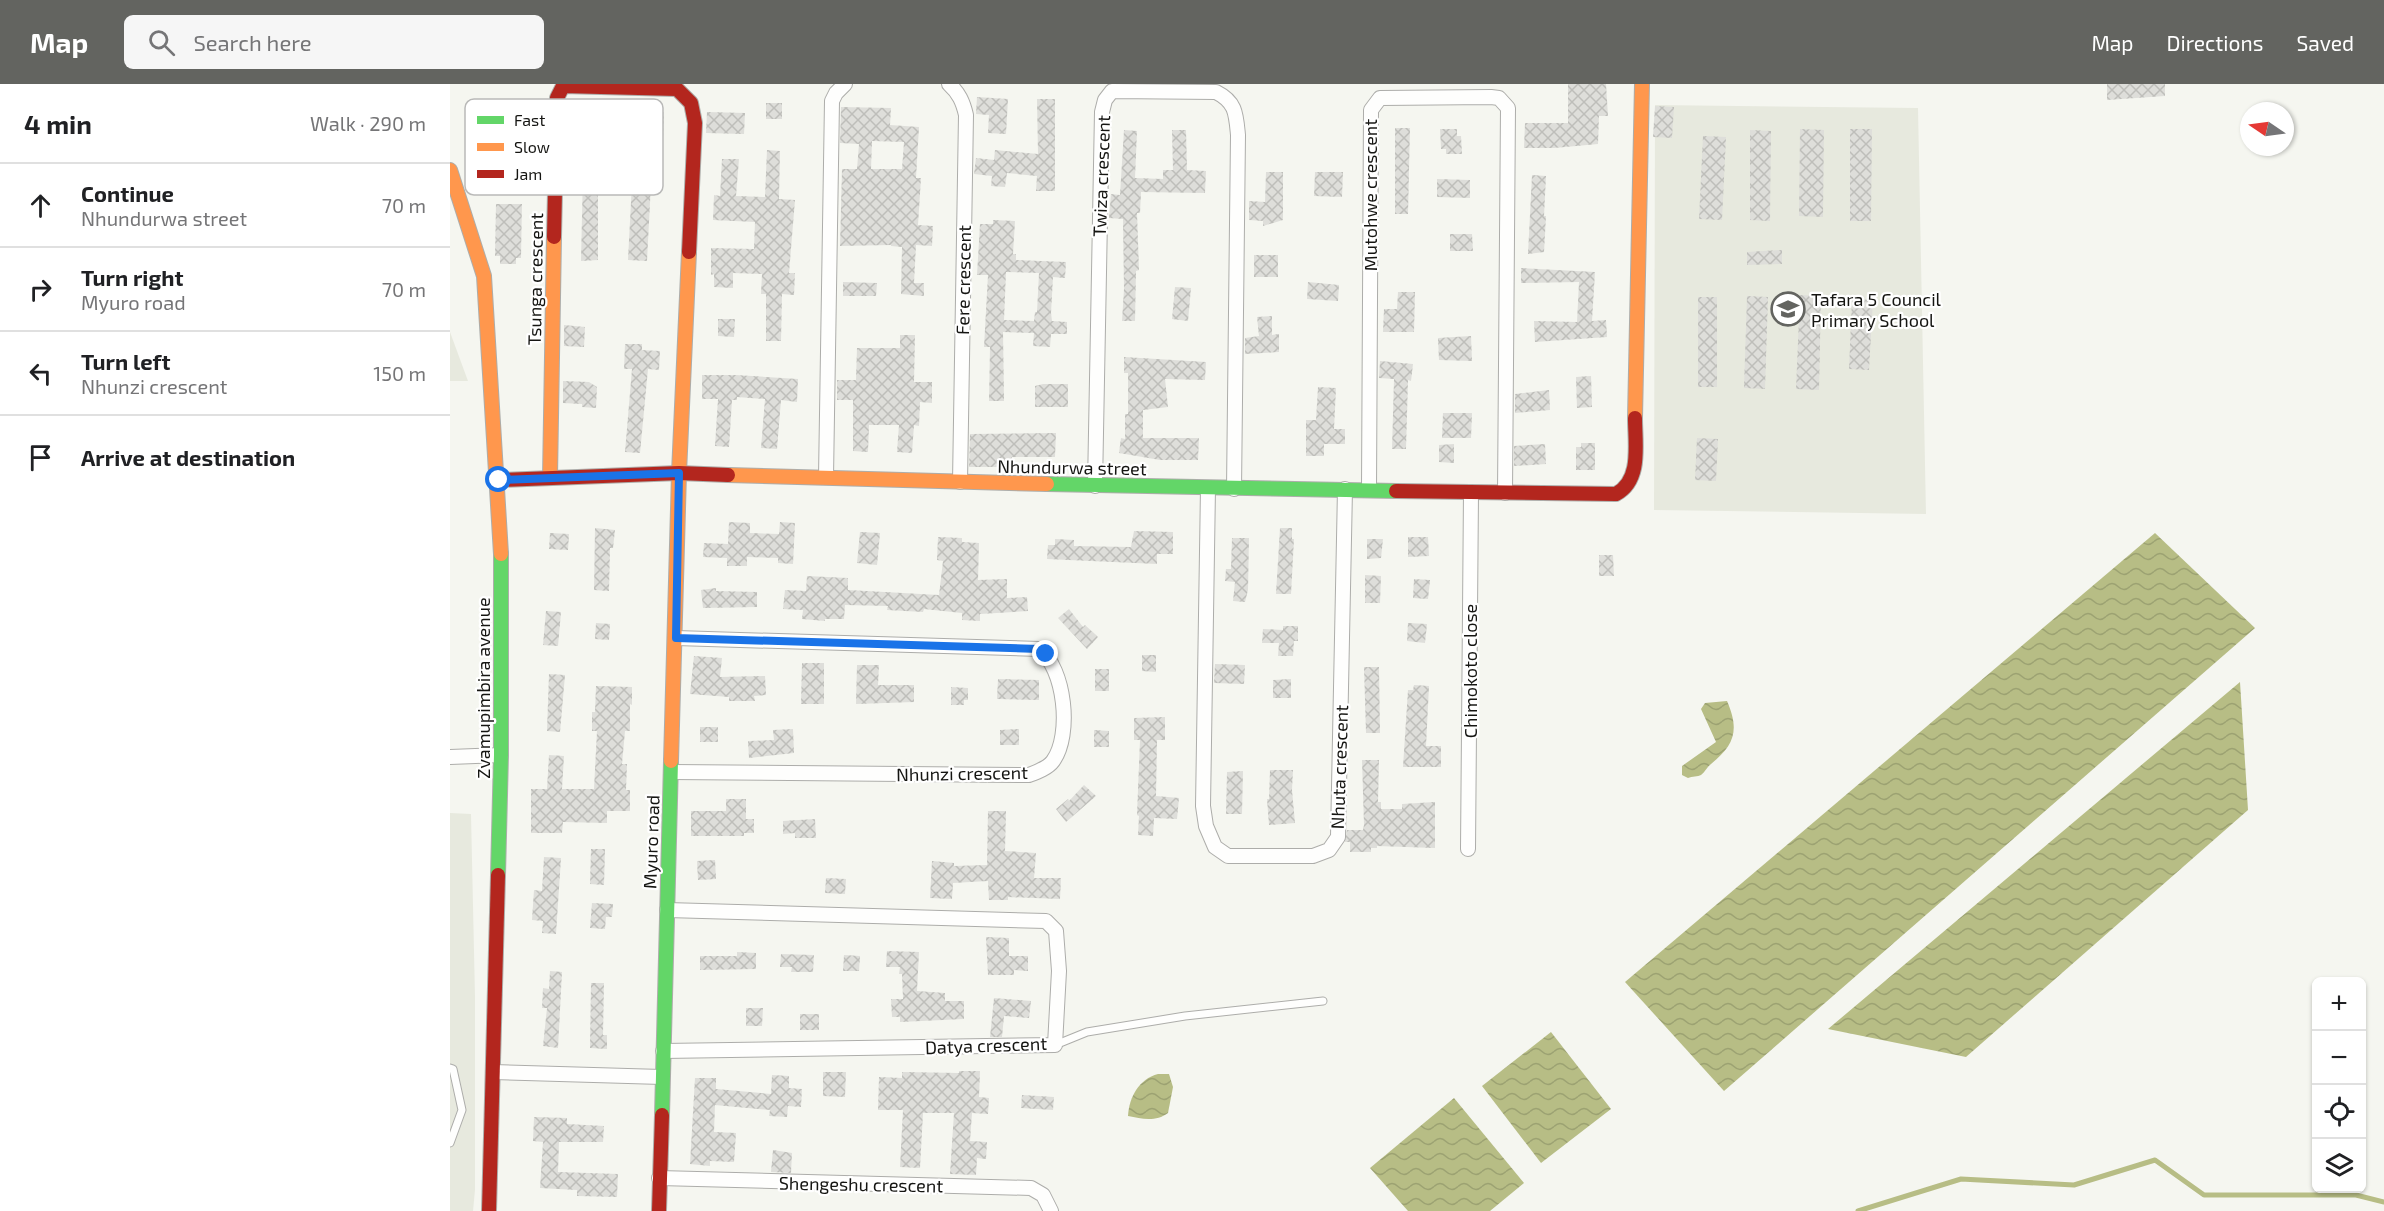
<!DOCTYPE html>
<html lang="en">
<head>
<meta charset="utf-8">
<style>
	:root { --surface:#fff; --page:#f6f6f6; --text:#202124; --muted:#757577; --line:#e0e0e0; --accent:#636460 }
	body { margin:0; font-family:"Exo 2",sans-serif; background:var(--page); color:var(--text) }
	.controls { position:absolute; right:18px; bottom:18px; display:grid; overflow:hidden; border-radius:9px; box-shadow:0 2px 4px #0004 }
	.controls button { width:54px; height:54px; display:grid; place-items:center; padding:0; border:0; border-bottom:2px solid var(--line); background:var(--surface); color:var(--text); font:30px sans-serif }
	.compass { position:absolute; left:1790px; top:18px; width:54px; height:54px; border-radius:50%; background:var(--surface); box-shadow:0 2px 4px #0004; rotate:283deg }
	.stop { position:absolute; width:18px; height:18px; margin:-14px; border:4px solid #1a73e8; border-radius:50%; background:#fff }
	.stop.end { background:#1a73e8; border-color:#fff; box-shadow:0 2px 6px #0008 }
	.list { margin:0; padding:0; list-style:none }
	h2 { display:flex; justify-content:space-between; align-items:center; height:78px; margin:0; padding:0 24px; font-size:26px }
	h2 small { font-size:20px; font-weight:400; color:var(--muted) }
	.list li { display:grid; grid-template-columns:39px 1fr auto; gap:18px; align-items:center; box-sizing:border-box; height:84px; padding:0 24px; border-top:2px solid var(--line) }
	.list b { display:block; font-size:22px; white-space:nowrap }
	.list p { margin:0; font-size:20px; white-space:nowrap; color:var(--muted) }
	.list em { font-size:20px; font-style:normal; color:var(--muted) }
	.icon { flex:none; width:33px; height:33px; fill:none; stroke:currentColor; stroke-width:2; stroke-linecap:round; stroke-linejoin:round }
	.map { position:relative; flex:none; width:1934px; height:1127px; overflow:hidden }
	header { display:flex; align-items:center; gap:36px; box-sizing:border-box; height:84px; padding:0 30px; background:var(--accent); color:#fff }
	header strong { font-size:28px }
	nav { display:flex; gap:33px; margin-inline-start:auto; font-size:21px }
	.search { width:420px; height:54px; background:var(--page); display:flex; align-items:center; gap:15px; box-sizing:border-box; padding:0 21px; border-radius:9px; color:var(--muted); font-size:22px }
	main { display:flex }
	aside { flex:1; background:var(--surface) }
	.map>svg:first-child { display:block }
	.built { fill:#e7e9de }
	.water { fill:url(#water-waves) }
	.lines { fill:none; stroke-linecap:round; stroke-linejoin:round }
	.stream { stroke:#b7bd85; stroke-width:5 }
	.building { fill:url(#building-cross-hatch); fill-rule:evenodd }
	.lane-casing { stroke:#adadaa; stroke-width:9 }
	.street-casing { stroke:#adadaa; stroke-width:16 }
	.fast-casing { stroke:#adadaa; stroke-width:16 }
	.slow-casing { stroke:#adadaa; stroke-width:16 }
	.jam-casing { stroke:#adadaa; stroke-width:16 }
	.lane { stroke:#fefefd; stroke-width:7 }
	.street { stroke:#fefefd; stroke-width:14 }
	.fast { stroke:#63d668; stroke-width:14 }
	.slow { stroke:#ff974d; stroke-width:14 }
	.jam { stroke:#b3261e; stroke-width:14 }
	.route { stroke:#1a73e8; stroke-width:8 }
	.labels { text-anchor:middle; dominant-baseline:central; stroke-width:4.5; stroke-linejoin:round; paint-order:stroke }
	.street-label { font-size:18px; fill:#151512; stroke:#fff }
	.poi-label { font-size:18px; fill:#151512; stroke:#fff; text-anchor:start }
	.key { fill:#fff; stroke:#b9b9b8; stroke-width:1.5 }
	.key-label { font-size:16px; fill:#151512 }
</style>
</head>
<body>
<header>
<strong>Map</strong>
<div class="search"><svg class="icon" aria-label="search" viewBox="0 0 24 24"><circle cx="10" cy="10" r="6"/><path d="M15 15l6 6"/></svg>Search here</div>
<nav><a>Map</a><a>Directions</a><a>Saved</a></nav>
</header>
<main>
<aside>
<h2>4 min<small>Walk · 290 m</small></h2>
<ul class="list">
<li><svg class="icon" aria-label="ahead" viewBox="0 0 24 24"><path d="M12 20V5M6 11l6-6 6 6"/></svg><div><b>Continue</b><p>Nhundurwa street</p></div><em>70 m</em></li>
<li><svg class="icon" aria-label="right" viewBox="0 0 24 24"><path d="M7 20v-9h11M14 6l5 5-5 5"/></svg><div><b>Turn right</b><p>Myuro road</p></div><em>70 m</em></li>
<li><svg class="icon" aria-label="left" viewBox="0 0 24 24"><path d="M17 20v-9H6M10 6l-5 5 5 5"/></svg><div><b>Turn left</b><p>Nhunzi crescent</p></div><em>150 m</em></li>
<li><svg class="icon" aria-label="arrive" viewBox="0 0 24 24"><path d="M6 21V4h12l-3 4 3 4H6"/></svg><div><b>Arrive at destination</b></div></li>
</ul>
</aside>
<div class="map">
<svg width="1934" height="1127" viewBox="0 0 1934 1127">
	<defs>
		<pattern id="water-waves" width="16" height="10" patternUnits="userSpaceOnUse" patternTransform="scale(1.5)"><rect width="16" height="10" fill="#b7bd85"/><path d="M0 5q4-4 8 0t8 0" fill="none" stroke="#9ca272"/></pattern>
		<pattern id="building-cross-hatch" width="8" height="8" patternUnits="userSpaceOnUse" patternTransform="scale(1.5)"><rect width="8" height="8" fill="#dededa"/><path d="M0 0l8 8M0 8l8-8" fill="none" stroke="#bebeba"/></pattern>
	</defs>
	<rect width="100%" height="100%" fill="#f5f6f0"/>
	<g class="built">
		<polygon points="1205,21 1468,24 1476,430 1204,426"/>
		<polygon points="0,248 18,297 0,297"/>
		<polygon points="0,729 21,730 25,913 25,1106 23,1127 0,1127"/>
	</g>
	<g class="water">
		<polygon points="1705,449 1805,544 1274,1007 1175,898"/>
		<polygon points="1790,598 1798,726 1516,973 1378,945"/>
		<path d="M1277,617C1290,647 1284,661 1261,680C1257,683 1255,688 1251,691C1248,693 1242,692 1238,694L1232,691V682L1266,658L1251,625L1255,619Z"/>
		<polygon points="1101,948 1161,1025 1091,1079 1032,1002"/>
		<path d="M708,990H719L723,1003L718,1029C706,1038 692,1035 678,1032C679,1013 689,995 708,990Z"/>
		<polygon points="1004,1014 1074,1099 1040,1127 958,1127 920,1084"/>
	</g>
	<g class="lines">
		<polyline class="stream" points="1408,1127 1511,1095 1624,1101 1705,1076 1754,1111 1906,1111 1934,1118"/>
	</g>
	<g class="building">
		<polygon points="1118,0 1156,0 1158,32 1149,32 1148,60 1104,64 1074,64 1075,39 1118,39"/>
		<polygon points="1657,0 1715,0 1715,12 1657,16"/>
		<polygon points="527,13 558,15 556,50 538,49 539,31 526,30"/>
		<polygon points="587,15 605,15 605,107 586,107 587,92 557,89 555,103 541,102 542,92 524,90 526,74 544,76 545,66 588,70"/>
		<rect x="316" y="19" width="16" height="16"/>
		<polygon points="1205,22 1224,23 1222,54 1203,53"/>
		<path d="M391,23L441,24L440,41L469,43L466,94H471L468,141L483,142L482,162L466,161L464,199H474V212L451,210L452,163L441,162V161L390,162L392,85H407L409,60L390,59ZM422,57L454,58L452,85H421Z"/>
		<polygon points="174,27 214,28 212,80 202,80 197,177 178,176 183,79 137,77 140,39 174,41"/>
		<polygon points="257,28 295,29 294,50 256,49"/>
		<polygon points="945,44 960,44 958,130 945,130"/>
		<polygon points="990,45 1007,45 1007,52 1011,52 1012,70 996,70 996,65 991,65"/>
		<polygon points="1350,45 1374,46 1373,133 1349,132"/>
		<polygon points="1400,45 1422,45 1421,137 1400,137"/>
		<polygon points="674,46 687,47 685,94 713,95 713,86 723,86 722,46 736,46 737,86 756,87 755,109 691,108 690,129 687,129 689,186 686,187 685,237 672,237 674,205 673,135 659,134 661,110 670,111"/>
		<polygon points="1300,46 1321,47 1320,137 1300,136"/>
		<polygon points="1253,52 1276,53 1272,136 1249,135"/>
		<polygon points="317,66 330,67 329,115 345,116 339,189 345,189 344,211 332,210 331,257 316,257 316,210 311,210 312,190 283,189 283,204 264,203 264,190 261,191 261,164 304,165 305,138 263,136 264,111 270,112 272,75 289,75 286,112 315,113"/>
		<polygon points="133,88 148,88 148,176 131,177"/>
		<polygon points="816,88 833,88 833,136 813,142 813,137 799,136 799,117 815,118"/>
		<polygon points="865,88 893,88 892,113 864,112"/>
		<polygon points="1082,91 1096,92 1094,132 1096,132 1094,168 1078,170"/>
		<polygon points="987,95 1020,96 1020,114 987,113"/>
		<polygon points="46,120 72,120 71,174 66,174 66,180 50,180 50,172 45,172"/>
		<path d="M543,136L565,137L563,170H566V176L616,178L615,194L603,193L601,229L602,237L617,238V250H601L600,263L583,262L584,249L553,248L554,317H539L540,263H534L538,191H527L530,140H543ZM556,188L589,189L587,228H585L584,237L554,236Z"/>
		<polygon points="1000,150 1022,150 1023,167 1000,167"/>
		<polygon points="1332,166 1332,180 1297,181 1297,168"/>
		<rect x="804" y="171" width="24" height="22"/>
		<polygon points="1071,184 1145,188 1142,237 1156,236 1157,253 1085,258 1084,237 1127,238 1129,198 1071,199"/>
		<polygon points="393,198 427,199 426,212 393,212"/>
		<polygon points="858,198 889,201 888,217 857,215"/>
		<polygon points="725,203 741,204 738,237 722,235"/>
		<polygon points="948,208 965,208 964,248 933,248 934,225 947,225"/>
		<polygon points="1350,211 1371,212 1369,306 1346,305"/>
		<polygon points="1297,212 1318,213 1315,305 1294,304"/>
		<rect x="1248" y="213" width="19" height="90"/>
		<polygon points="1402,215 1423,216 1419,286 1399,285"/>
		<polygon points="822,232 822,251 829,250 829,268 795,270 795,254 809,252 807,233"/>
		<polygon points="268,235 285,235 284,253 268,252"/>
		<polygon points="114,241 135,243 134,263 114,262"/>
		<polygon points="450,251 465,251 464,298 482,298 482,319 470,318 469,342 464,341 462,369 447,368 449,341 419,341 418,368 403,367 403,316 387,316 387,296 406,296 407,264 450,264"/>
		<polygon points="1021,252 1022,277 989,276 988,254"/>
		<polygon points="175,260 192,260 192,266 210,267 209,286 198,285 190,369 175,368 182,285 174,285"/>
		<polygon points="674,273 756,278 755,296 715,295 718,323 693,326 693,354 749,354 748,376 710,376 669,369 671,354 675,355 675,330 678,330 678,289 674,289"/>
		<polygon points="930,277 963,280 961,297 958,296 956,365 942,365 944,295 929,294"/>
		<polygon points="252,291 286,291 348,295 347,318 331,316 327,365 311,364 315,315 287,313 287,316 282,316 279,363 265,362 268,315 252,315"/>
		<polygon points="1141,292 1142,323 1127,324 1126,293"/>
		<polygon points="113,297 139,298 147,303 146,324 132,323 132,320 113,319"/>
		<polygon points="593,300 618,300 618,323 585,323 585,302"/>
		<polygon points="868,303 886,304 884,345 895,345 895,360 874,360 874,372 856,372 856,336 866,336"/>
		<polygon points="1099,306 1100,326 1065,329 1065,310"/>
		<polygon points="993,329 1022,329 1021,354 992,354"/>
		<polygon points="606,349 605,373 562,373 562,383 519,383 520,350"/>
		<polygon points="1247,354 1268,355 1266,397 1245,396"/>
		<polygon points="1131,359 1145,359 1145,386 1126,386 1126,363 1131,363"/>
		<polygon points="1004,360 1004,379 989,378 989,361"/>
		<polygon points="1095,360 1096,380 1064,382 1064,362"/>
		<polygon points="279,438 300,439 300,449 329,450 330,438 345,439 343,480 328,479 328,474 297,473 297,482 277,482 277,474 253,473 254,459 278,460"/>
		<polygon points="145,444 165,446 163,464 160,464 159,507 144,506"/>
		<polygon points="830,444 842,444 842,455 844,455 841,510 826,510"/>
		<polygon points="684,447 723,448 723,470 707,470 707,480 597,475 598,461 605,461 605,455 624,456 624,462 681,463"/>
		<polygon points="410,448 430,449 427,481 407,479"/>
		<polygon points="100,449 119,450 118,466 99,465"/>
		<polygon points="488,453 512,454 512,458 529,459 528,496 557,495 557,514 577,513 578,527 530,530 530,537 512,536 512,529 474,525 473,528 437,526 438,522 395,521 394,535 375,535 375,537 352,535 353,526 333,525 335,506 356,507 357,492 398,494 398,506 489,511 493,477 487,476"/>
		<polygon points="958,453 978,453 979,472 958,473"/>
		<polygon points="782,454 799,454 798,506 795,518 783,517 785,498 775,497 776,485 781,485"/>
		<polygon points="917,455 933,455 931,474 917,475"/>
		<polygon points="1149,471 1163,471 1164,492 1149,492"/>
		<polygon points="915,491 931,492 930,519 915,519"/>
		<polygon points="964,495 980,496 978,515 963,514"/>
		<polygon points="266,504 266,507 307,508 307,523 253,524 251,506"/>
		<polygon points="619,525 633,543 635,541 648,553 637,565 608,534"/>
		<polygon points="96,527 111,528 108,562 93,561"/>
		<polygon points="146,539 160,540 159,556 145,555"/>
		<polygon points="958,539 977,540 975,559 957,557"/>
		<polygon points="833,542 848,542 848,557 844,557 843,572 828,572 829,559 812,559 813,545 833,546"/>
		<polygon points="692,571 706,571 706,588 692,587"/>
		<polygon points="244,572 272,574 270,593 315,592 316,611 304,612 305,617 279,617 279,613 240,610"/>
		<polygon points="352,579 374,579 374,620 351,620"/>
		<polygon points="765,580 795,581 794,600 764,599"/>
		<polygon points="407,581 429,581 428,601 464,601 464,618 406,620"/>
		<polygon points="914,583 929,583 930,649 916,649"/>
		<rect x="645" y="585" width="14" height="22"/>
		<polygon points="99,590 115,591 110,648 97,647"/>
		<polygon points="548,595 589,596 589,616 547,615"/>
		<polygon points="841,595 841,614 823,614 823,596"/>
		<polygon points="964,601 979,602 976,662 991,662 991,683 953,683 958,606 963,606"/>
		<polygon points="146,602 182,603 182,621 180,620 180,647 175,647 172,680 177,680 176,706 180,706 180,727 157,727 157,739 113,738 112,749 81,749 81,705 97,705 99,671 114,672 112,705 144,705 147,647 142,647 142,628 145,628"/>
		<polygon points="501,603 518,604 518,616 514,616 514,621 501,621"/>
		<polygon points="715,633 715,656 707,656 706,712 729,714 727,735 704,734 703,752 688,751 689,732 687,731 690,656 684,656 684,634"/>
		<rect x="250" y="643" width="18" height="15"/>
		<polygon points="343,645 344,669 299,674 298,657 324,656 323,646"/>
		<polygon points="569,645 569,661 550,661 550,646"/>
		<polygon points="644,646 659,647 659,663 644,663"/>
		<polygon points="912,676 929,676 928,718 931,718 931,725 952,725 952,720 985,718 985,764 927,762 927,764 921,764 921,768 900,768 900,758 895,758 897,746 913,746 914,741"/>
		<polygon points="820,686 843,686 842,706 845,739 819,741 817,715 819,715"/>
		<polygon points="793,687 792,730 776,730 777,688"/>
		<polygon points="634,701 646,712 616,738 606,725 618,715 619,717"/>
		<polygon points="276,715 296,715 296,735 304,735 304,749 294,749 294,752 241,752 241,727 276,727"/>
		<polygon points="538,727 556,727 555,767 586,769 584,794 611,794 610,815 558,813 558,816 539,816 538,797 503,799 502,815 480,814 482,777 504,779 504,782 537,781"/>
		<polygon points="365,735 366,754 345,754 345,749 333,750 333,737"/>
		<polygon points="141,765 155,765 154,801 140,800"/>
		<polygon points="94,773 111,774 106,850 92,849 93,837 82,836 84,806 92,807"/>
		<polygon points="265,776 266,795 248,796 247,777"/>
		<polygon points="376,794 396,795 395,810 375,809"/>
		<polygon points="142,819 163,820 162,833 156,833 155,845 140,844"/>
		<polygon points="536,853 559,854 559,872 578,872 578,887 564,886 564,891 538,891"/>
		<polygon points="437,867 469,868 467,907 495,909 495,917 514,917 514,935 450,938 450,933 442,933 441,915 453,915 452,890 449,890 450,883 436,883"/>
		<polygon points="287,868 306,869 306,885 250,886 250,872 287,872"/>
		<polygon points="331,870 364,871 363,888 341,888 342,883 330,883"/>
		<polygon points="394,871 410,872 409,887 393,887"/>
		<polygon points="100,887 112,888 108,964 93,962 97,924 92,924 93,904 99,905"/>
		<polygon points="141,899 154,899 153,951 157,951 157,965 140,964"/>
		<polygon points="544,914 581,917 579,934 554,932 552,953 540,953"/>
		<polygon points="296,924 313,924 312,942 296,942"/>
		<rect x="350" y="930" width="19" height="16"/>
		<polygon points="509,987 530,987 529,1013 539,1014 538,1030 522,1029 520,1057 537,1058 536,1075 527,1074 526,1091 500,1090 504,1029 473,1029 470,1084 450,1083 453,1026 428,1026 429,993 452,994 452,988 509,989"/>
		<polygon points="373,988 396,988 395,1013 373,1012"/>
		<polygon points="322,991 339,992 339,1004 352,1005 351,1023 338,1022 337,1033 319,1032 320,1026 265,1021 264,1048 286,1049 284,1078 260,1077 260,1082 240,1080 245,994 266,994 266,1005 321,1010"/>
		<polygon points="572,1011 604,1013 603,1026 571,1024"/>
		<polygon points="84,1033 117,1034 117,1040 154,1042 153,1058 109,1058 108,1088 168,1090 167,1113 127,1112 127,1106 90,1104 93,1058 83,1057"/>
		<polygon points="323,1066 342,1069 341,1089 321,1088"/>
	</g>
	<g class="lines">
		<defs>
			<g id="lane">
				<polyline points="605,961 637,948 735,932 873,917"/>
				<polyline points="0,984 3,985 12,1026 0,1059"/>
			</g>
			<g id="street">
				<path d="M499,0C509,9 513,18 516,31L510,398"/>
				<polyline points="376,393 382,17 386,9 395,0"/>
				<path d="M645,402L652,28L655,16L662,7L766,8C786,18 786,30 788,51L784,405"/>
				<polyline points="758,404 753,722 756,742 765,763 778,772 863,772 879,766 888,753 895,405"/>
				<polyline points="919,406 921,26 930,14 1041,13 1049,14 1058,24 1055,409"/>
				<polyline points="0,673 51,671"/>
				<path d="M221,688L579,691C587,688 598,684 603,677C622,651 615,584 589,565L226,554"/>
				<polyline points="1018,765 1021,409"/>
				<polyline points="213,967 605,961 609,887 606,847 596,837 217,826"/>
				<polyline points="43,988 212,993"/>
				<polyline points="209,1094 581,1104 593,1111 601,1127"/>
			</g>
			<g id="fast">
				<polyline points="597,400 946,407"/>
				<polyline points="48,791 51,671 51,470"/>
				<polyline points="212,1031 221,677"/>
			</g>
			<g id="slow">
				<polyline points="0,86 34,192 51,470"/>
				<polyline points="1185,334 1192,0"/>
				<polyline points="278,391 597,400"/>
				<polyline points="100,393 104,153"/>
				<polyline points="221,677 229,389 239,168"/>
			</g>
			<g id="jam">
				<polyline points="104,153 107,14 113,2 227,5 241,19 245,39 239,168"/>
				<polyline points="49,396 229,389 278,391"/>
				<path d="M946,407L1166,410C1192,396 1185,360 1185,334"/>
				<polyline points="39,1127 48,791"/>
				<polyline points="209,1127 212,1031"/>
			</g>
		</defs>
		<use href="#lane" class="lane-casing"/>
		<use href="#street" class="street-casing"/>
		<use href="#fast" class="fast-casing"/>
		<use href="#slow" class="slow-casing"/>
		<use href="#jam" class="jam-casing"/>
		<use href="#lane" class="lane"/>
		<use href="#street" class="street"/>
		<use href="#fast" class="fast"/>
		<use href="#slow" class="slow"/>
		<use href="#jam" class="jam"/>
	</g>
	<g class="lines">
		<polyline class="route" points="49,396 229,389 226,554 589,565 596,570"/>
	</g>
	<defs>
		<symbol id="school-ring" viewBox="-11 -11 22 22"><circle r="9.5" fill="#fff" stroke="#636460" stroke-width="1.5"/><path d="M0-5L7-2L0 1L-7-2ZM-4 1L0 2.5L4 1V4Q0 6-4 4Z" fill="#636460"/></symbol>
	</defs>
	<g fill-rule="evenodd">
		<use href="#school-ring" x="1319" y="206" width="38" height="38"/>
	</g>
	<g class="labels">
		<g class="street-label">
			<text transform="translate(651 92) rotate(-88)">Twiza crescent</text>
			<text transform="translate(920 111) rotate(-90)">Mutohwe crescent</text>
			<text transform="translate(85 195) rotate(-89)">Tsunga crescent</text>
			<text transform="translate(513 196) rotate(-89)">Fere crescent</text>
			<text transform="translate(622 383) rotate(1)">Nhundurwa street</text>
			<text transform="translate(1020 587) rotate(-90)">Chimokoto close</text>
			<text transform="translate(33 604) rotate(-90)">Zvamupimbira avenue</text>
			<text transform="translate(889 683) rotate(-88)">Nhuta crescent</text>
			<text transform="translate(512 689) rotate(-1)">Nhunzi crescent</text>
			<text transform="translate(201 758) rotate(-88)">Myuro road</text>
			<text transform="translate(536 961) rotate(-2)">Datya crescent</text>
			<text transform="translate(411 1100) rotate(1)">Shengeshu crescent</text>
		</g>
		<g class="poi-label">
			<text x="1361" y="215">Tafara 5 Council<tspan x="1361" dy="21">Primary School</tspan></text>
		</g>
	</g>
	<rect x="15" y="15" width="198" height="96" rx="9" class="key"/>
	<rect x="27" y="32" width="27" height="8" fill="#63d668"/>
	<rect x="27" y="59" width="27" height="8" fill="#ff974d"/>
	<rect x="27" y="86" width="27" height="8" fill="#b3261e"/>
	<g class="key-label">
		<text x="64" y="42">Fast</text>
		<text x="64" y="69">Slow</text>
		<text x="64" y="96">Jam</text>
	</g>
</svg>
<div class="controls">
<button>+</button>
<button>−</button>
<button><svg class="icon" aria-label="locate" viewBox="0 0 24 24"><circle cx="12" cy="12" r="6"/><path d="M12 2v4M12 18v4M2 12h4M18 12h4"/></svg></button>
<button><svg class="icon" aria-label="layers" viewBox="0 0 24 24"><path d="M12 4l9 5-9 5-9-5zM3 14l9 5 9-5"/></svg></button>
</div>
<svg class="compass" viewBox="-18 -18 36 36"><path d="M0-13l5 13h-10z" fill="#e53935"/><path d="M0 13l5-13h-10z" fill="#757577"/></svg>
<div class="stop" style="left:49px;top:396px"></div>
<div class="stop end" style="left:596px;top:570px"></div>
</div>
</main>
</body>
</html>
